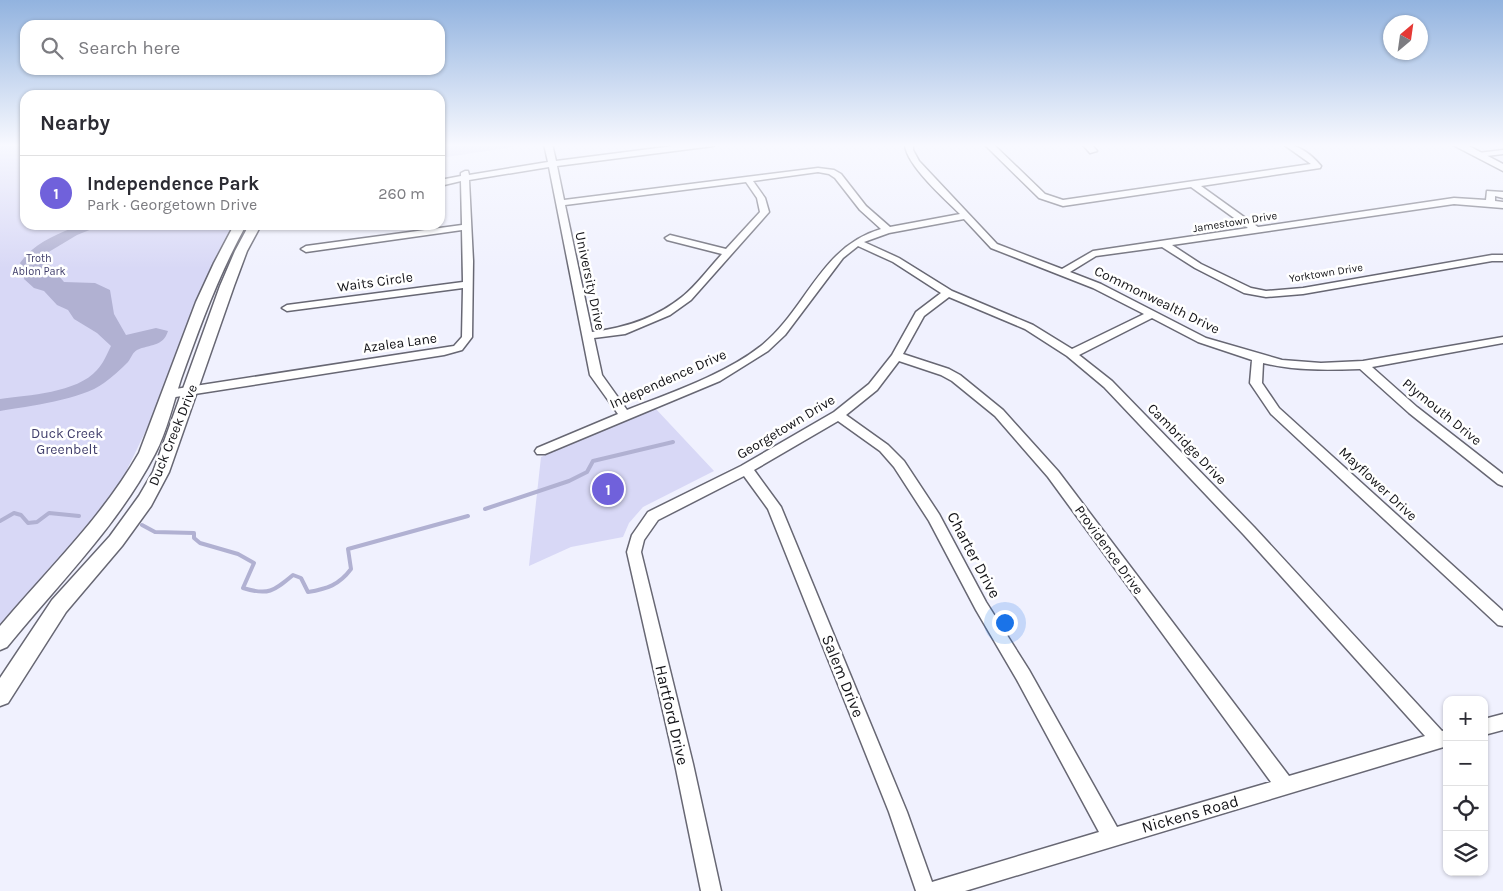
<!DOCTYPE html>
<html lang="en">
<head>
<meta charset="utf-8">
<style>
	:root { --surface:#fff; --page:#f2f2f3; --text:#2b2b33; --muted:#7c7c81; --line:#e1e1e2; --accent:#7061db }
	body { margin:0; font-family:Karla,sans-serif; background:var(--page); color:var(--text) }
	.controls { position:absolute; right:15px; bottom:15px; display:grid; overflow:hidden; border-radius:10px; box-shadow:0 1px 4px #0004 }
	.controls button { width:45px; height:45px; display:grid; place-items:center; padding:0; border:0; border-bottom:1px solid var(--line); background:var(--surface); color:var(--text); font:25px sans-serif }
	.compass { position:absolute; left:1383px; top:15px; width:45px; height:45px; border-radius:50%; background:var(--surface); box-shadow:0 1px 4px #0004; rotate:29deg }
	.you { position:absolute; left:1004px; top:622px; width:18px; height:18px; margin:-12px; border:4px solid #fff; border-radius:50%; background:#1a73e8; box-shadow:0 0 0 8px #1a73e833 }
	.badge { display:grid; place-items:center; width:32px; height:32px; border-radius:50%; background:var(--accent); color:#fff; font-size:16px; font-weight:700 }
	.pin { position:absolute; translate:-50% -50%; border:2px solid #fff; box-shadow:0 1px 5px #0006 }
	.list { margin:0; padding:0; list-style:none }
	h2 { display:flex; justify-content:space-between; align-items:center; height:65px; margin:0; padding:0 20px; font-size:21px }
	h2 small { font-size:16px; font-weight:400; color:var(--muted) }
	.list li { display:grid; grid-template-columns:32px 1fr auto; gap:15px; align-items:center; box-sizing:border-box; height:75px; padding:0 20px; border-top:1px solid var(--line) }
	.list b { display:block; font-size:19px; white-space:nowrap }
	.list p { margin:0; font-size:16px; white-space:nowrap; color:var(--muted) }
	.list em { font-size:16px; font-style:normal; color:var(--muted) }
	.icon { flex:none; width:28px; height:28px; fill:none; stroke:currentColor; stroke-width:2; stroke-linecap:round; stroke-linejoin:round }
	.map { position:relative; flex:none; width:1503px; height:891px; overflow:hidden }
	.search { position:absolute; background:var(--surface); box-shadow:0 1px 4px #0004; left:20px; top:20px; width:425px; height:55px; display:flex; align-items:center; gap:12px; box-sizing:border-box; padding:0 18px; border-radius:15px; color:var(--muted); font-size:19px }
	.panel { position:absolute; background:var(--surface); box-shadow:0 1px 4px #0004; left:20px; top:90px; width:425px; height:140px; border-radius:15px }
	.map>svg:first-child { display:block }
	.green { fill:#d8d8f6 }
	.water { fill:#b1b1d2 }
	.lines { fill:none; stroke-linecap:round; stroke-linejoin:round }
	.stream-far1 { stroke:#b1b1d2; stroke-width:2.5 }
	.stream { stroke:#b1b1d2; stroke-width:4 }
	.minor-casing { stroke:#676773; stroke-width:3 }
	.major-casing { stroke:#676773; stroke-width:3 }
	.minor { fill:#fff; fill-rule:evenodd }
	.major { fill:#fff; fill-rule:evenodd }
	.labels { text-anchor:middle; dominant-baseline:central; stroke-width:5; stroke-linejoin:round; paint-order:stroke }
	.far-street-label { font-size:11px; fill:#131317; stroke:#fff }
	.far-park-label { font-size:11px; fill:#403e6b; stroke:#fff }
	.street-label { font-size:14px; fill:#131317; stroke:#fff }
	.park-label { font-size:14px; fill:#403e6b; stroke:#fff }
	.near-street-label { font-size:16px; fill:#131317; stroke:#fff }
</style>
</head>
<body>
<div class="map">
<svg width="1503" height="891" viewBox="0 0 1503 891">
	<rect width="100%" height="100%" fill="#f0f1fe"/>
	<g class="green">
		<polygon points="0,144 25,144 25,225 236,225 218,253 189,320 153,416 119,486 0,640"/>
		<polygon points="440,144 513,144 513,147 440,158"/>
		<polygon points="655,408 714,471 643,507 629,523 623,537 571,547 529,566 541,457"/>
	</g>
	<path class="water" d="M80,225H102L77,235L47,253L45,259L64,282L95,283L110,290L114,314L126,335L156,328L168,331C163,347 150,344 137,350C133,352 131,358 128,362C121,369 112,377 104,383C81,400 29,406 0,411V399C28,395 77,393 97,370C103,364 107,354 111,346L97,333L74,319L68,310L57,305L44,291L34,288L24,279L25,273L20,263C34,243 57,234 80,225Z"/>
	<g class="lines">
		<polyline class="stream-far1" points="440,145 442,144"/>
		<g class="stream">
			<polyline points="485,509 569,481 587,472 593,461 673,442"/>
			<polyline points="0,521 14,513 21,515 28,523 37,522 49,513 79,516"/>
			<path d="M142,525L155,532L194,533V538L200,543L238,554L254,563L243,588C268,596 274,591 293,575L301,578L308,592C327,589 339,585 351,569L348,549L468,516"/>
		</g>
		<defs>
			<g id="minor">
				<path d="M544,144H552L556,161L689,144H717L713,146L557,166L564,200L818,168L834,170L841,174L866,206L890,227L960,214C946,200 905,164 905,144H913V150L919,161L997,244L1062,269L1093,251L1248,228L1191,187L1063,206L1039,198L984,144H993L1045,194L1063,200L1311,164L1283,144C1298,144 1312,155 1321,166L1320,168L1201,186L1258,227L1454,198L1486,200L1487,191L1503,192V198L1495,196V201L1503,202V208L1454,204L1172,245L1201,264L1251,288L1266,291L1303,288L1492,255H1503V261H1492L1303,294L1266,297L1244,293L1195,268L1162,247L1096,256L1070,272L1101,284L1206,338L1282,360L1321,363L1363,361L1503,337V343L1372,367L1417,407L1503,474V486L1498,484L1409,413L1360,369C1327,370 1296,371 1263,363L1262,383L1279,408L1503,611V626L1498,625L1271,414L1250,383L1252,360L1198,342L1152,318L1079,355L1112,381L1254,527L1442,731L1447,730V746L965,891H916L889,812L768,509L744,476L658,520L644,540L641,552L693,764L721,891H701L675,764L627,552L632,535L648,512L741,466L834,412L869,384L892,355L916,312L941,293L893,262L858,246L843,258L785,335L768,351L720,381L545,454H537L535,451L537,448L618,414L590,375L549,167L469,180L473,261L472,337L462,350L444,355L169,398L163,394L169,390L454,346L462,337L463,288L287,311L282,308L287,305L463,282L462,230L306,252L301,249L306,246L462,225L461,181L440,186V180L461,176V173L465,171H468L469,175L548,162ZM818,172L829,174L835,178L860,210L881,229C820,247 807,309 761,346C724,375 670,393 627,410L602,375L594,338L625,334L670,315L691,300L769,212L765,198L753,181ZM746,182L757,198L760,212L726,249L670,235L665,238L667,240L722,254C709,268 697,285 682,297C656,318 625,328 592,332L565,205ZM964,219L991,248L1093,288L1144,314L1072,349L1033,325L952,291L899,258L864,242L889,233ZM949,297L1025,329L1067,356L1104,387L1244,535L1425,736L1289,776L1058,471L1003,410L960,375L949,369L903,354L924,316ZM899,361L941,375L952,381L995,416L1048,477L1271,782L1117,827L1029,670L986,602L939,514L904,461L888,445L846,415L877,390ZM838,421L880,451L894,467L929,521L976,610L1017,680L1099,832L932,882L907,812L781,507L754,470Z"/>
				<polygon points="1082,144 1091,144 1097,151 1090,153"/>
				<polygon points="1503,150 1503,154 1478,157 1474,155 1478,153"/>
				<polygon points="1503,714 1503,730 1484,735 1484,719"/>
			</g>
			<g id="major">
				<polygon points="1451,144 1465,144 1503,164 1503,171"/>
				<path d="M234,225H246C219,274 200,326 181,379C173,404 167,431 155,454C117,527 58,584 7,647L0,650V626C48,569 102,518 139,453L196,302L214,263Z"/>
				<polygon points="249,225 261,225 247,251 234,286 169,472 151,506 122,546 66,612 8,703 0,706 0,678 52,600 110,536 139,496 153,472 220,286 235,251"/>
			</g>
		</defs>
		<use href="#minor" class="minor-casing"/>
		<use href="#major" class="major-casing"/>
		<use href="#minor" class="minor"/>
		<use href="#major" class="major"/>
	</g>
	<linearGradient id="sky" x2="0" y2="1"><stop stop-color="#92b3df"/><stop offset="0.54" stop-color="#f8f9ff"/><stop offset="1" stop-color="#f8f9ff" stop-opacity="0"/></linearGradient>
	<rect width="1503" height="269" fill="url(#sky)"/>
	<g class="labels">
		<g class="far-street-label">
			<text transform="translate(1235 222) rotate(-9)">Jamestown Drive</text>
			<text transform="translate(1326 273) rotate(-9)">Yorktown Drive</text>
		</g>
		<g class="far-park-label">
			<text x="39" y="258">Troth<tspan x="39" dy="13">Ablon Park</tspan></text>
		</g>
		<g class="street-label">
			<text transform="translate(590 281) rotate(78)">University Drive</text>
			<text transform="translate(375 282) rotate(-8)">Waits Circle</text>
			<text transform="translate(1157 300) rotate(26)">Commonwealth Drive</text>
			<text transform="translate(400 343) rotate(-8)">Azalea Lane</text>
			<text transform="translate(668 379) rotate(-24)">Independence Drive</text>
			<text transform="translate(1442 412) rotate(39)">Plymouth Drive</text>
			<text transform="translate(786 427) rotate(-31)">Georgetown Drive</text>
			<text transform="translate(173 435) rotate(-68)">Duck Creek Drive</text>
			<text transform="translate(1187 444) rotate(46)">Cambridge Drive</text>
			<text transform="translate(1378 484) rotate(43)">Mayflower Drive</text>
			<text transform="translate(1109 550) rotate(54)">Providence Drive</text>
		</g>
		<g class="park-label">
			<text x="67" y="433">Duck Creek<tspan x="67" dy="16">Greenbelt</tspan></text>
		</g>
		<g class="near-street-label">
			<text transform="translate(974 555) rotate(62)">Charter Drive</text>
			<text transform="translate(843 676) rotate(68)">Salem Drive</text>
			<text transform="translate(672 715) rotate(77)">Hartford Drive</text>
			<text transform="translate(1190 814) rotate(-16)">Nickens Road</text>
		</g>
	</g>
</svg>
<div class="controls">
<button>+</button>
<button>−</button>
<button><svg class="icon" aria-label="locate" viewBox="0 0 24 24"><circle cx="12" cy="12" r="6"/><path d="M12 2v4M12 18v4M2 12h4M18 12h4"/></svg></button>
<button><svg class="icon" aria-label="layers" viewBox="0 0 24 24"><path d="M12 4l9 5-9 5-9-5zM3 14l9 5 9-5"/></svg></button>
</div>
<svg class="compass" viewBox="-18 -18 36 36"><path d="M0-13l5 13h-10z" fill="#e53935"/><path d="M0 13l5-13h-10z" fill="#7c7c81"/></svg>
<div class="you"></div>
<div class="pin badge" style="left:608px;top:489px">1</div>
<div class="search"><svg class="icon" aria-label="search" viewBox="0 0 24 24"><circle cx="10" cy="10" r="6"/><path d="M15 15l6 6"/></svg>Search here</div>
<section class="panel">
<h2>Nearby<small></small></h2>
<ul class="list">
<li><span class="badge">1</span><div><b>Independence Park</b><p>Park · Georgetown Drive</p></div><em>260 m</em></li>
</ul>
</section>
</div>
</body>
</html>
